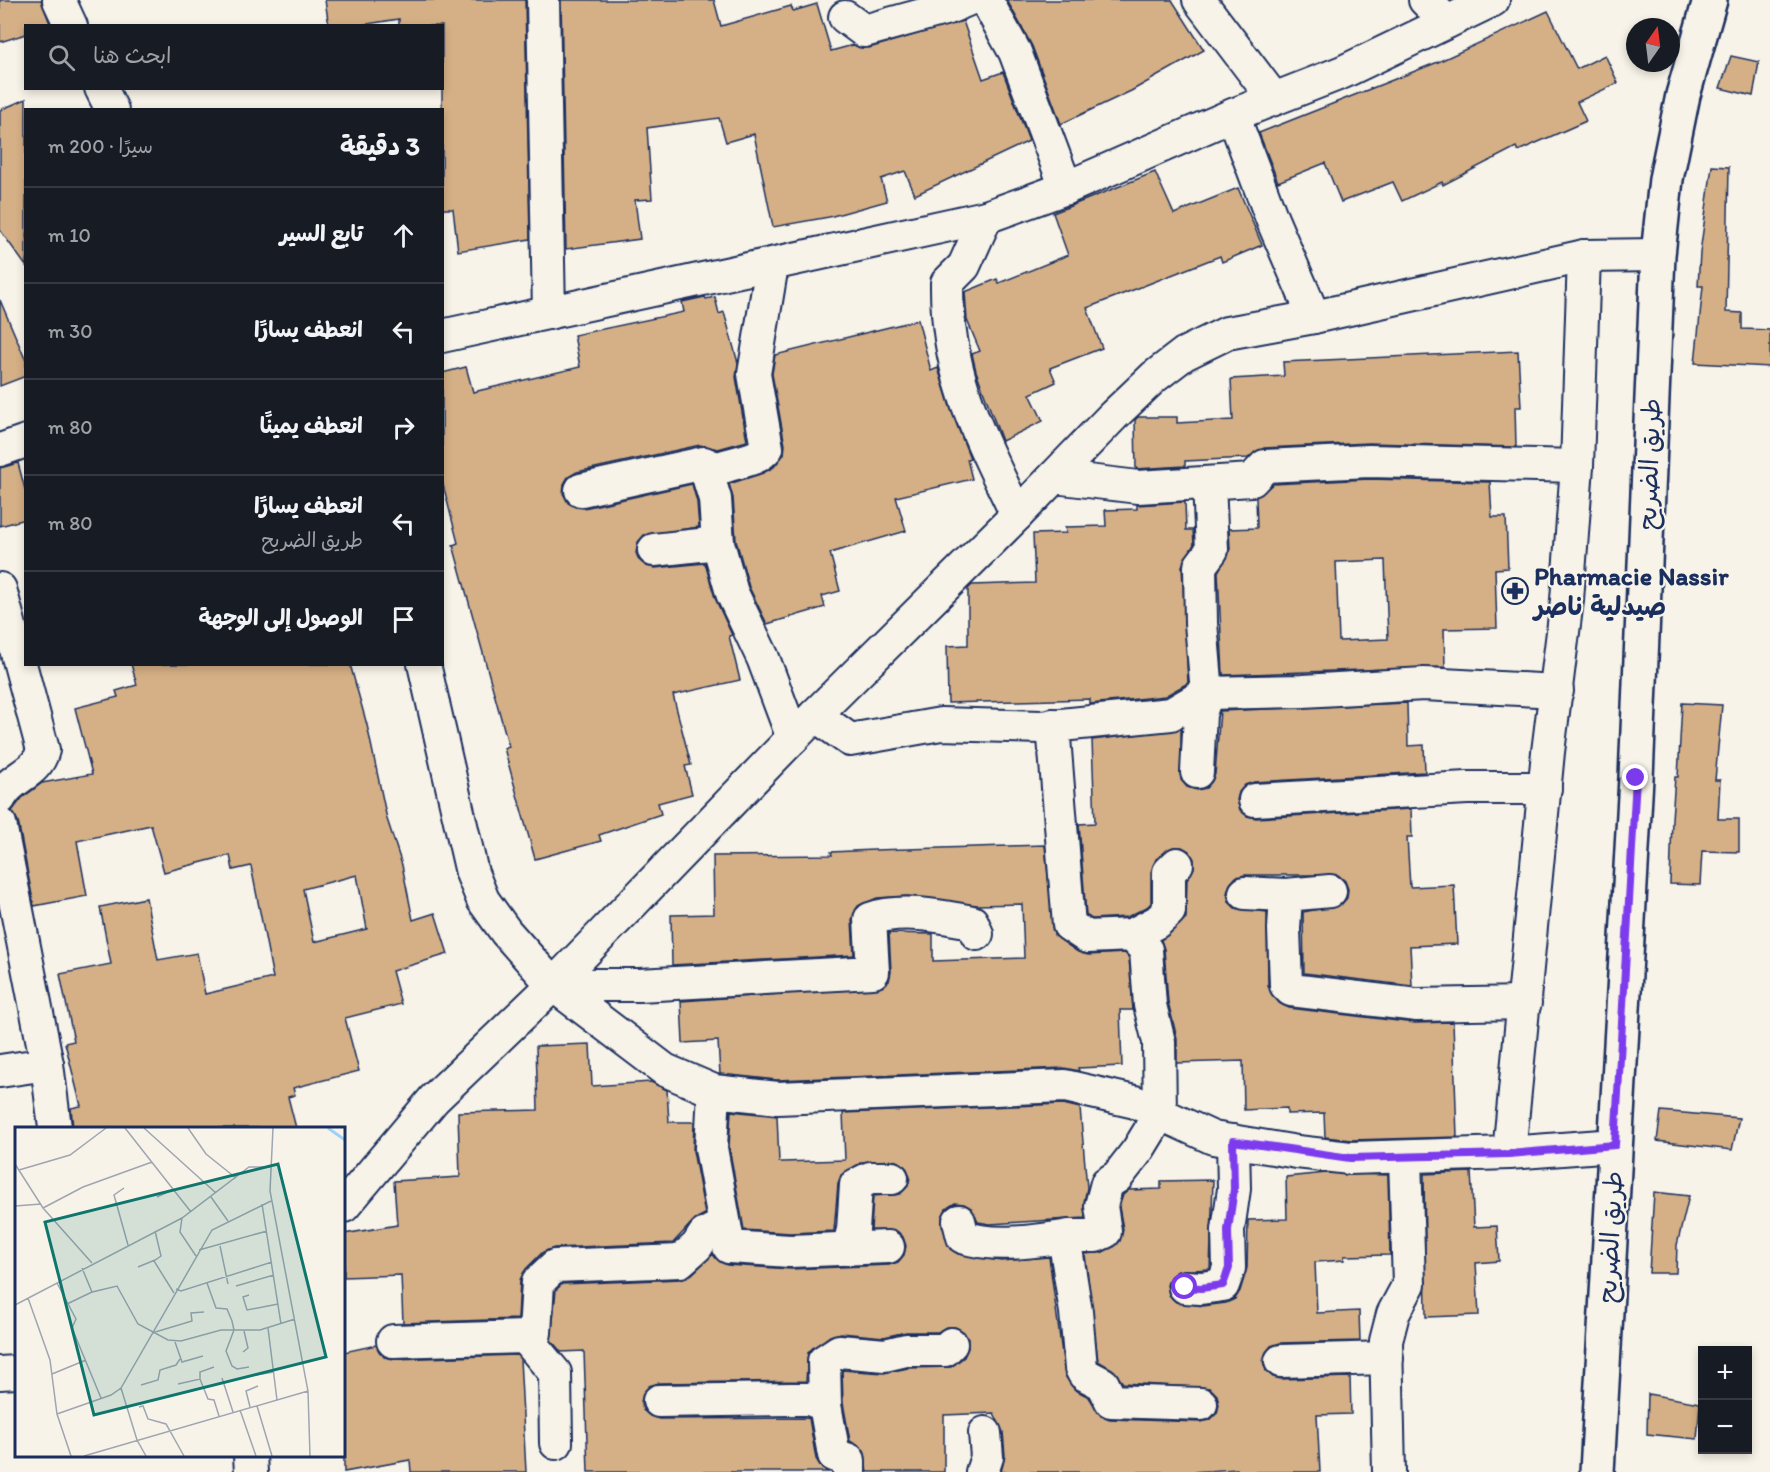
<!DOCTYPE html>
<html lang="ar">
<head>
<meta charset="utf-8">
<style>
	:root { --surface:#171b24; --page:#242831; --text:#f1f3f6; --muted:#9ea1a6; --line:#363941 }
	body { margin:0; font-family:Itim,"Playpen Sans Arabic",sans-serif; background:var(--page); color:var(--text); direction:rtl }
	.controls { position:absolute; right:18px; bottom:18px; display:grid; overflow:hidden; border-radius:0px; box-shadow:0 3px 9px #0003 }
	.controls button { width:54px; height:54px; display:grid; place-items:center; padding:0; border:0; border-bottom:2px solid var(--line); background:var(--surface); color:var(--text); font:30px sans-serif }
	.compass { position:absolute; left:1626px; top:18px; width:54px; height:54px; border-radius:50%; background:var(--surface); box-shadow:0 3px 9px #0003; rotate:14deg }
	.stop { position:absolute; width:18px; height:18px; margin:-14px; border:4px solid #7c3aed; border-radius:50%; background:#fff }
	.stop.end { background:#7c3aed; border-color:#fff; box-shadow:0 2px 6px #0008 }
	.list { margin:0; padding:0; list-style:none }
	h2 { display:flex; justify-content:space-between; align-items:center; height:78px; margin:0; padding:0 24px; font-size:26px }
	h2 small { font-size:20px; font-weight:400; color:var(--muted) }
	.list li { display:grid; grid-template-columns:39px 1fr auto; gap:18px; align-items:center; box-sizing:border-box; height:96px; padding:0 24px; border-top:2px solid var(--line) }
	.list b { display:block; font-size:22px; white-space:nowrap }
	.list p { margin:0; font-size:20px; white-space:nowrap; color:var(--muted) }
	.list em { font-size:20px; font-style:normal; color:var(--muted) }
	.icon { flex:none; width:33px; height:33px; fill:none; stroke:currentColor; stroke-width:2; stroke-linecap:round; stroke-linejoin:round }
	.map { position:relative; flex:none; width:1770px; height:1472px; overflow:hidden; direction:ltr }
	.search { position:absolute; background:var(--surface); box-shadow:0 3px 9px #0003; left:24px; top:24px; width:420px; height:66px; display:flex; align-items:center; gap:15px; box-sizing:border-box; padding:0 21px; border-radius:0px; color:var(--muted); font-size:22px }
	.panel { position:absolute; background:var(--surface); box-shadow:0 3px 9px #0003; left:24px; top:108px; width:420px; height:558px; border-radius:0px; direction:rtl }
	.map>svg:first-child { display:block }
	.building { fill:#d5b086; stroke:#1b2f5e; stroke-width:1.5; fill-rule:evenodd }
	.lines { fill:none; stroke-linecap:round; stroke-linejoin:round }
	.minor-casing { stroke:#1b2f5e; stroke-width:36 }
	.tertiary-casing { stroke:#1b2f5e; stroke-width:38 }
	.minor { stroke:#f7f3e8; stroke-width:32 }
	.tertiary { stroke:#f7f3e8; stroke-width:33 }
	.route { stroke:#7c3aed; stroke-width:8 }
	.labels { text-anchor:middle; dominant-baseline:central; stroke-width:4.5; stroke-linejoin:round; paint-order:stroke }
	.street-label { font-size:26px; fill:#1b2f5e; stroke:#f7f3e8 }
	.poi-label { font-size:26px; font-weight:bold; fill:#1b2f5e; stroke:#f7f3e8; text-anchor:start }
	.inset-river { fill:none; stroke:#9cd3fb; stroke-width:3 }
	.inset-road { fill:none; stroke:#9fa5b1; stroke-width:1.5 }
	.view { fill:#0f766e; fill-opacity:0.15; stroke:#0f766e; stroke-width:3 }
	.inset-edge { fill:none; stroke:#1b2f5e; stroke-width:3 }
</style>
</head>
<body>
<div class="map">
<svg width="1770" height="1472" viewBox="0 0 1770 1472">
	<rect width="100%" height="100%" fill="#f7f3e8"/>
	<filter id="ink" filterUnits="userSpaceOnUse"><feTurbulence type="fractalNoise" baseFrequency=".0167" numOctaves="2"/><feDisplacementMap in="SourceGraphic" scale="12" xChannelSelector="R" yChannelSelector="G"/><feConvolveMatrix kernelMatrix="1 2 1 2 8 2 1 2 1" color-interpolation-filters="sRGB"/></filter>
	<g filter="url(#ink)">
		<g class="building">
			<polygon points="0,0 41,0 51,26 26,26 26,34 0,42"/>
			<polygon points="325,0 525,0 530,239 458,251 453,209 442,209 442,26 399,26 399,19 355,26 329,26"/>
			<polygon points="561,0 714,0 721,26 791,6 793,11 817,4 831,51 853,45 869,48 963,21 983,79 1003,72 1029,141 915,195 905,171 881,179 887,201 829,217 773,227 754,134 726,142 719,118 647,128 652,199 635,200 640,239 566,249"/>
			<polygon points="1007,0 1172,0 1204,50 1131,91 1061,124 1032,46"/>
			<polygon points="1548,11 1577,69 1605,55 1618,83 1577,102 1586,121 1518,151 1516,147 1443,185 1442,182 1402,201 1393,182 1341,202 1325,163 1278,182 1259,133 1438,62"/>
			<polygon points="1731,56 1759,62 1753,96 1720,88"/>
			<polygon points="26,99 26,266 0,230 0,110"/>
			<polygon points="1712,166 1729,167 1726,312 1742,313 1742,329 1770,330 1770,367 1695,363 1703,286 1698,286 1700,253"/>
			<polygon points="1155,172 1174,214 1238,188 1262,245 1222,262 1220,256 1087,308 1102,348 1050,368 1056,382 1030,394 1043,421 1002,441 976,371 972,354 980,351 967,320 965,292 997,279 999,283 1068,255 1053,213"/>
			<polygon points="705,297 706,299 715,297 719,314 724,312 738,363 736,377 747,441 718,449 700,445 577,472 568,477 564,484 563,493 568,503 575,507 584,508 692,484 697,502 699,527 644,535 638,542 636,553 639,560 646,566 655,568 705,563 715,598 732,635 729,636 740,680 673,695 691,765 685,766 692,794 658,803 661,814 599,835 601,841 535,859 504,748 509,747 453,545 458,543 442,481 442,373 466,367 473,392 580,367 574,335 684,312 682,302"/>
			<polygon points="0,300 26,361 26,376 0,386"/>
			<polygon points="918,320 931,371 938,368 951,410 970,458 967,459 972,479 896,497 906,531 830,553 840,591 822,596 825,607 767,624 749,587 736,540 733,498 729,484 763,473 774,467 784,454 785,445 772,374 775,355"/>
			<polygon points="1518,351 1521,407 1515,407 1516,447 1369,443 1264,448 1248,458 1185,461 1185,466 1136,469 1135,420 1138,417 1177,417 1177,423 1233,420 1231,379 1284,376 1283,362"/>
			<polygon points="18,463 26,493 26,519 0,526 0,468"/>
			<path d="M1369,479L1490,482L1492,517H1506L1508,568L1495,569L1497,628L1444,629L1445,667L1223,675L1218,572L1230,550L1229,529L1257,528L1256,497L1273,484ZM1385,560L1388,639L1339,641L1336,562Z"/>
			<polygon points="1185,502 1186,530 1193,530 1194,544 1182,566 1188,683 1165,696 1090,704 1090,699 948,703 947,646 968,645 968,589 972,585 1035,583 1033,534 1066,533 1065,527 1106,526 1105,510 1137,509 1137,505"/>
			<path d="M131,664H350L367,725L387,819L402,865L413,920L435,913L448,954L392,971L401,1004L345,1018L359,1071L293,1088L295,1095L288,1097L296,1128H73L71,1108L81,1106L65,1043L74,1041L60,974L111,964L100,907L146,898L158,960L197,953L205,994L273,978L251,866L233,870L230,855L164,872L151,825L77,841L87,896L34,906L18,821L12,811L22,798L42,783L92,774L75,708L118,697L116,691L137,685ZM357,875L367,929L314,942L303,889Z"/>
			<polygon points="1407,703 1408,746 1424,745 1425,772 1254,782 1245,785 1239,792 1237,800 1240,810 1247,816 1256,818 1411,809 1412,837 1407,837 1410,887 1454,885 1457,944 1410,946 1412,986 1304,973 1303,912 1341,905 1347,898 1348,889 1345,881 1338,875 1245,875 1236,877 1230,884 1227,893 1229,902 1235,908 1267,912 1268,986 1279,1003 1289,1008 1415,1023 1453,1022 1457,1137 1351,1140 1325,1137 1324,1113 1287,1114 1287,1108 1244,1110 1243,1061 1177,1063 1177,1038 1168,1002 1164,949 1161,940 1186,918 1187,879 1194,868 1194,859 1189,851 1182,847 1173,847 1156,859 1151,872 1151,903 1147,907 1127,917 1092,919 1086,915 1079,824 1095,823 1092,740 1181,729 1181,780 1187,787 1197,790 1206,788 1212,781 1215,774 1220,711"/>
			<polygon points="1682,703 1722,705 1715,780 1720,780 1718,819 1739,819 1739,852 1702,851 1700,885 1670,884 1672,819 1675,777 1678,777"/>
			<polygon points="1045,845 1054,935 1078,952 1088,955 1125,953 1129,958 1133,1010 1120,1010 1122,1066 1078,1068 1079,1071 1064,1068 777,1080 720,1074 718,1041 683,1043 681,1001 882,987 889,981 891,972 889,933 933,934 933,961 1024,958 1022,904 977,905 907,896 877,898 858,906 852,920 854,955 672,965 671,915 714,914 713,856 832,855 831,852 874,850"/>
			<polygon points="590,1044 592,1086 651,1082 667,1090 669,1122 694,1122 693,1151 705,1214 695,1219 673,1243 554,1248 543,1252 526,1269 520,1280 518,1319 403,1323 401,1275 344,1277 344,1234 397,1225 394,1181 460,1177 458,1112 538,1110 536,1046"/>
			<polygon points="1063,1104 1080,1108 1087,1188 1084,1202 1085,1218 990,1224 978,1222 971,1208 964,1204 955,1203 946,1209 942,1217 942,1225 950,1249 958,1254 1001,1261 1049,1257 1065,1376 1075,1390 1089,1397 1101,1416 1110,1419 1201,1422 1210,1420 1217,1413 1219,1405 1217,1395 1210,1388 1123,1383 1112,1369 1098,1361 1085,1254 1103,1252 1120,1241 1123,1229 1119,1207 1123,1195 1129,1190 1161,1189 1161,1181 1213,1180 1210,1269 1178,1271 1170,1277 1167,1285 1169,1295 1176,1302 1203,1306 1226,1303 1235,1299 1240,1291 1247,1268 1248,1220 1287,1219 1286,1177 1326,1173 1388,1175 1390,1255 1344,1256 1344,1260 1315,1262 1317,1313 1359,1311 1360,1341 1280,1343 1271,1346 1266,1352 1263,1361 1266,1371 1273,1377 1281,1379 1350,1377 1351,1414 1317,1415 1320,1472 1237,1472 1237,1469 1191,1472 1001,1472 1005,1456 1003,1432 994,1413 944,1415 944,1472 867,1472 864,1450 850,1441 843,1403 842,1370 884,1373 908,1368 951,1367 964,1357 968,1348 968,1339 964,1332 955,1327 946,1327 938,1332 906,1332 884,1337 841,1333 830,1336 808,1353 806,1381 659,1383 649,1386 643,1393 641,1402 643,1410 650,1416 659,1419 809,1418 816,1459 821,1467 828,1472 588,1472 584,1351 561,1352 551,1340 556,1290 562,1284 681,1279 692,1274 713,1254 720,1262 727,1265 791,1269 889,1265 898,1262 904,1255 906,1246 903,1237 897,1231 871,1230 873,1196 900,1194 908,1186 910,1177 907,1169 901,1163 893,1160 862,1162 841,1175 838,1184 834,1231 790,1233 744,1230 729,1147 731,1111 777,1116 779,1162 783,1162 845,1160 843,1113"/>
			<polygon points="1661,1111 1739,1118 1732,1150 1657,1141"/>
			<polygon points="1471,1172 1474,1227 1497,1226 1499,1261 1476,1263 1479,1315 1426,1317 1424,1174"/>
			<polygon points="1654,1192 1689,1196 1677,1245 1676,1273 1649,1273"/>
			<polygon points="376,1345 384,1357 394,1359 517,1355 520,1359 526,1472 411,1472 410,1460 344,1472 344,1352"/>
			<polygon points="1648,1394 1700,1403 1697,1439 1647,1434"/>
		</g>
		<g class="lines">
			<defs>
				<g id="minor">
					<polyline points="59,0 71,26"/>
					<polyline points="543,0 549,313"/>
					<polyline points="986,0 1015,52 1066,188"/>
					<polyline points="1199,0 1274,99"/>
					<polyline points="1425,0 1447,22"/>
					<polyline points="845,17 864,31 948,8 967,0"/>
					<polyline points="101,88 112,110"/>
					<polyline points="1233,115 1272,219 1314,317"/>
					<path d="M986,217L964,266L947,283C946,375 979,435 1017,515"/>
					<path d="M772,265L754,374L767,448C753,466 724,459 708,476L715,499L718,543L732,593L763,658L793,738"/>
					<polyline points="442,336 986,217 1066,188 1233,115 1343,72 1493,0"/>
					<polyline points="0,450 26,441"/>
					<polyline points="1054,477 1138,487 1252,480 1265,466 1369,461 1577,466"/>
					<polyline points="581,490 704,463 716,468"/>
					<polyline points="654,550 718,543"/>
					<path d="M0,589L43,750C37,775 10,776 0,798"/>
					<polyline points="424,664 472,873 483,900 506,932 553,985 665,1070 714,1091 778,1098 1065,1086 1135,1102 1213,1138 1297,1152 1350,1158 1509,1153 1615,1145"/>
					<polyline points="815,715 850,740 941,724 1041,727 1171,714 1207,693 1303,691 1424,684 1557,691"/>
					<polyline points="1053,725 1069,925 1087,937 1132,935 1146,950 1150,1005 1159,1042 1160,1114 1138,1150 1117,1177 1107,1183 1101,1206 1105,1232 1096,1236 1070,1236 1066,1249 1076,1312 1081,1368 1084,1374 1103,1384 1111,1401 1201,1404"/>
					<polyline points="1197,772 1200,714 1207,693 1201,623 1200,566 1212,550 1209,483"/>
					<polyline points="1255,800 1467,788 1545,788"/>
					<polyline points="0,824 47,1064 55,1128"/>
					<polyline points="1330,891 1286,895 1284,929 1286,985 1291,990 1417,1005 1525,1003"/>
					<polyline points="1245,893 1286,895"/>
					<polyline points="1132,935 1157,922 1169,911 1169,872 1177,864"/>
					<path d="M553,985H639L873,972L870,919C901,908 940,916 972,922L977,934"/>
					<polyline points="0,1071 47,1064"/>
					<polyline points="714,1091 711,1148 729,1247 790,1251 888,1247"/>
					<polyline points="1509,1153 1548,752 1567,600 1577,466 1584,256"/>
					<polyline points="344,1206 434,1099 553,985 815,715 1017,515 1113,416 1154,377 1184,354 1227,333 1314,317 1584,256 1658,255"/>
					<path d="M959,1221L963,1237C995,1248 1037,1241 1070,1236"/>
					<polyline points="848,1249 853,1230 856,1185 870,1178 892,1178"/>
					<polyline points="1185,1287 1201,1288 1223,1285 1229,1268 1228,1230 1234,1189 1233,1141"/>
					<polyline points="525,1337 555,1373 556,1443"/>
					<polyline points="393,1341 525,1337 535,1333 538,1282 555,1266 680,1261 697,1246 704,1235 723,1225"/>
					<polyline points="1281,1361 1387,1358"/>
					<polyline points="0,1373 16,1372"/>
					<polyline points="659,1401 791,1399 809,1399 825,1405 834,1455 849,1460 849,1472"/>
					<polyline points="825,1405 824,1361 839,1351 885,1355 906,1350 945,1350 951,1344"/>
					<polyline points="250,1456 251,1472"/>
					<polyline points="982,1472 987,1457 985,1433"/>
					<polyline points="1389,1472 1386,1341 1393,1314 1409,1284 1405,1158"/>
				</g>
				<polyline id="tertiary" points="1597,1472 1636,778 1658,255 1666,179 1683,95 1710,0"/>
			</defs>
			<use href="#minor" class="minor-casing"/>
			<use href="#tertiary" class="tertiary-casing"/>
			<use href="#minor" class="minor"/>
			<use href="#tertiary" class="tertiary"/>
		</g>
	</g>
	<g class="lines" filter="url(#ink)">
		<polyline class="route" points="1185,1287 1201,1288 1223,1285 1229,1268 1228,1230 1234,1189 1233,1141 1350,1158 1509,1154 1615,1145 1636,778"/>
	</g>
	<defs>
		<symbol id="pharmacy-ring" viewBox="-11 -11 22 22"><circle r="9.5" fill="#f7f3e8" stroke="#1b2f5e" stroke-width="1.5"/><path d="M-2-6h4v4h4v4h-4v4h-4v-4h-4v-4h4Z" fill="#1b2f5e"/></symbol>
	</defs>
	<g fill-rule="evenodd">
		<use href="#pharmacy-ring" x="1500" y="576" width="30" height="30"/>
	</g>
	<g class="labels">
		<g class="street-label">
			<text transform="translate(1649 464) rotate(-88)">طريق الضريح</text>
			<text transform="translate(1610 1237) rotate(-87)">طريق الضريح</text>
		</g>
		<g class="poi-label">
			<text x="1534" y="576">Pharmacie Nassir<tspan x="1534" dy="30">صيدلية ناصر</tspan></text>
		</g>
	</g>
	<g transform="translate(15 1127)">
		<rect width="330" height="330" fill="#f7f3e8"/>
		<path class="inset-river" d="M313,1L330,13"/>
		<path class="inset-road" d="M110,1L176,85M129,1L201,66M173,1L191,27L221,51M258,1L255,64L293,264L295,329M0,37L28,81L77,136M4,43L55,28L91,1M109,61L99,68L113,118M142,70L159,62M196,70L213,94M247,77L266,197M0,79L26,77M28,81L68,60L137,35M167,91L165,105L181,129M140,104L146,129L139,134L159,166M205,119L213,157M184,123L252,104M123,140L140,133M67,141L77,165L102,159L123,197L153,213L166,214L206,203H245L280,192M42,156L61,192L57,201L86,271M192,156L201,181L212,182L217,194L219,203L211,224L217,239L222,242L234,240M221,159L259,148M161,162L166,164L257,135M234,168L228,170L232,183L263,177M13,171L35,233L42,287L56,329M52,177L77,165M0,178L167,91L234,40H255M253,201L262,273M137,206L177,194L176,186L189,185M160,215L167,235L188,229M228,225L233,221L229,204M37,247L71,233M241,248L259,245M207,251L218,285M185,252V245L199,240M163,257L185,252L193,272L199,273L204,289M126,258L143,253L145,243L161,238L165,232M106,261L122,313L131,329M242,279L257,329M124,280L128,279L133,292L151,297L169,329M235,280L231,264L243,259M225,283L241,329M42,287L96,268L106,261L197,103L256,74M69,329L293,264"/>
		<path class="view" d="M263,37L311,230L79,288L30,95Z"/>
		<rect width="330" height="330" class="inset-edge"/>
	</g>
</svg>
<div class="controls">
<button>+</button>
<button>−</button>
</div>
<svg class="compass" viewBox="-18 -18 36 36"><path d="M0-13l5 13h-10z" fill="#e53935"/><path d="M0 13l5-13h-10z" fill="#9ea1a6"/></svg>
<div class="stop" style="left:1185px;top:1287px"></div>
<div class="stop end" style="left:1636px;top:778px"></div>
<div class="search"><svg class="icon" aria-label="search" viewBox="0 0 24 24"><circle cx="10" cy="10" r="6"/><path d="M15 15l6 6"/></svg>ابحث هنا</div>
<section class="panel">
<h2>3 دقيقة<small>سيرًا · 200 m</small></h2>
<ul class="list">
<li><svg class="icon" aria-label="ahead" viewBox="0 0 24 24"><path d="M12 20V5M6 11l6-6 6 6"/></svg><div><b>تابع السير</b></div><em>10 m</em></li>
<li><svg class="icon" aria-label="left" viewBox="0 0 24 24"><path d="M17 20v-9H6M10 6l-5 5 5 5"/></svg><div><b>انعطف يسارًا</b></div><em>30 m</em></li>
<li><svg class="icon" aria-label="right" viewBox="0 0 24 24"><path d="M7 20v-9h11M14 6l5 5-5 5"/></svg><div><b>انعطف يمينًا</b></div><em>80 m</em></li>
<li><svg class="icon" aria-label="left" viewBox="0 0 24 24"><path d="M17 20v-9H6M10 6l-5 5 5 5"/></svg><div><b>انعطف يسارًا</b><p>طريق الضريح</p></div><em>80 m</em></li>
<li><svg class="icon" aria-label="arrive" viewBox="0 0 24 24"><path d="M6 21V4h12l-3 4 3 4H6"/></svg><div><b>الوصول إلى الوجهة</b></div></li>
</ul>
</section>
</div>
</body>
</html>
